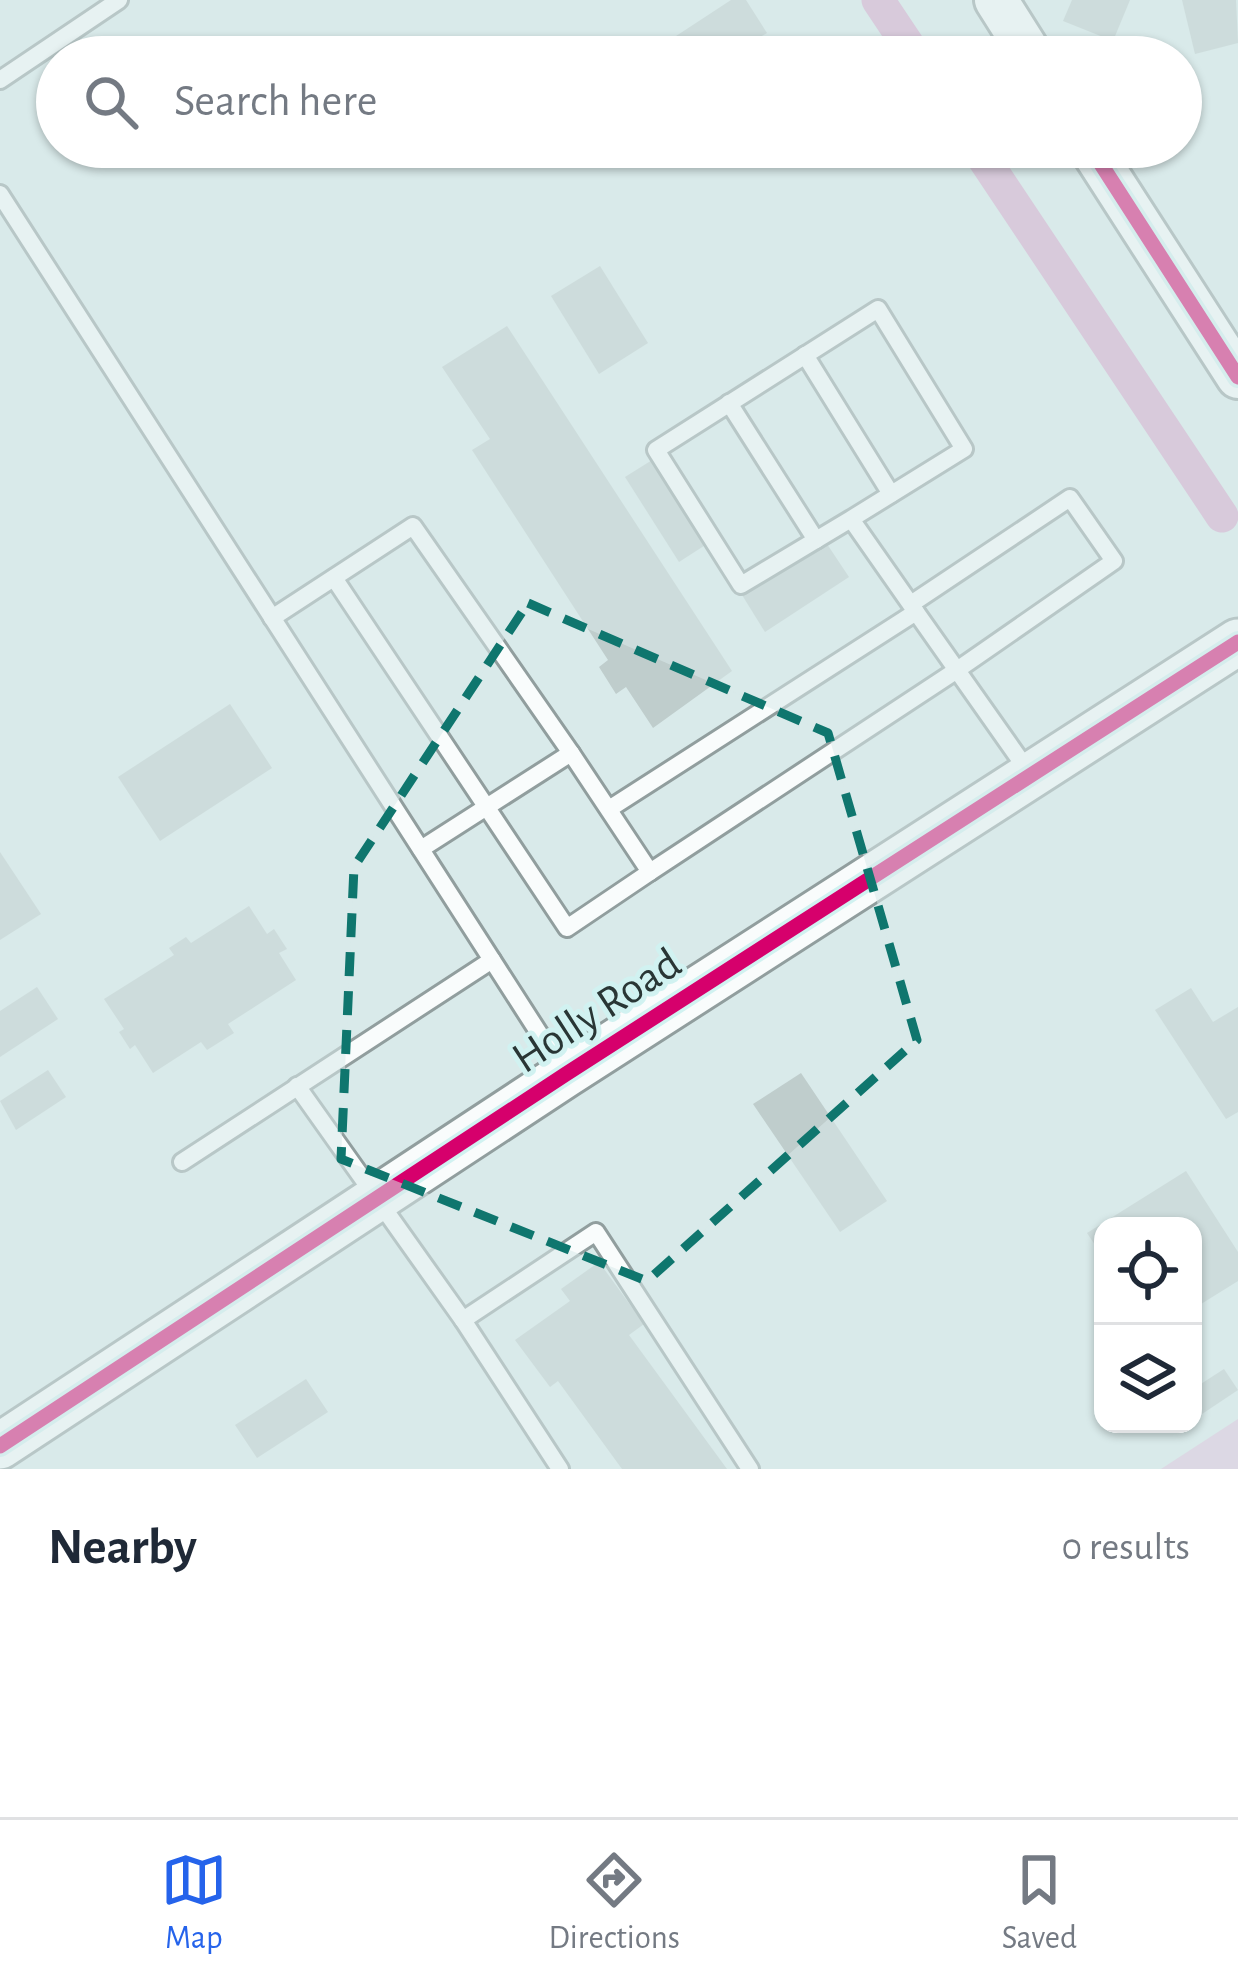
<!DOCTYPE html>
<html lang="en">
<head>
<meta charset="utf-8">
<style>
	:root { --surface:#fff; --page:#f2f2f3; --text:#1f2937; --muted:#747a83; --line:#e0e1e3; --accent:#2563eb }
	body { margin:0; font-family:"Alegreya Sans",sans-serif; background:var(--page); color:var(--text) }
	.controls { position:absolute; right:36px; bottom:36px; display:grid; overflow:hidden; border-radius:24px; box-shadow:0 3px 9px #0004 }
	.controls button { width:108px; height:108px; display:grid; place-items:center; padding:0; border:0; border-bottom:3px solid var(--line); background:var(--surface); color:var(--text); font:60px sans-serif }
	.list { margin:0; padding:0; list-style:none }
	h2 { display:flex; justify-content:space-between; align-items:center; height:156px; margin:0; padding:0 48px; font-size:51px }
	h2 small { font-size:39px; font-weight:400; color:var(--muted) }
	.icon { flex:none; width:66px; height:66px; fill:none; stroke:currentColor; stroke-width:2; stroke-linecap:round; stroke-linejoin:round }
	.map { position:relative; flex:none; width:1238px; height:1469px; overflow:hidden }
	.search { position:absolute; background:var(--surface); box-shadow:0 3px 9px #0004; left:36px; right:36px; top:36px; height:132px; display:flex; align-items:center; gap:30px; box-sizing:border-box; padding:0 42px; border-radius:66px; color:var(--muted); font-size:45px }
	.sheet { height:348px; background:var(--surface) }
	nav { display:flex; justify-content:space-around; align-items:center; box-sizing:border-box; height:168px; border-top:3px solid var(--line); background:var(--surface); font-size:33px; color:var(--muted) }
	nav a { display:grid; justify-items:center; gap:6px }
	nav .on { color:var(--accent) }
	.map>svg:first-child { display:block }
	.green { fill:#e1c3dd }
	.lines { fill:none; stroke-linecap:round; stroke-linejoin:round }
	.canal { stroke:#d7a4cb; stroke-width:33 }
	.building { fill:#bfcdcc }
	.service-casing { stroke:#919e9e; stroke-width:22 }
	.tertiary-casing { stroke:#919e9e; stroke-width:48 }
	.secondary-casing { stroke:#919e9e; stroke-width:51 }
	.service { stroke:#f9fcfc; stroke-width:16 }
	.tertiary { stroke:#f9fcfc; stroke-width:42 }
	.secondary { stroke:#f9fcfc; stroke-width:45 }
	.cycleway-casing { stroke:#d1f2f1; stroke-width:22 }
	.cycleway { stroke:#d6006c; stroke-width:15 }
	.marked { fill:none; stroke:#0f766e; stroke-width:9; stroke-dasharray:24 15; stroke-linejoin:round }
	.labels { text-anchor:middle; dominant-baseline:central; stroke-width:10; stroke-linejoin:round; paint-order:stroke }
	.street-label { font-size:45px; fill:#293635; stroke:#d1f2f1 }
</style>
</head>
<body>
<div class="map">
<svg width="1238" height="1469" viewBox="0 0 1238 1469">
	<rect width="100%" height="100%" fill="#d9eaea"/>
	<polygon class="green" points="1238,1419 1238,1469 1161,1469"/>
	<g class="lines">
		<g class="canal">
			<polyline points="878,0 916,57"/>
			<polyline points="976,147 1222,516"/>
		</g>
	</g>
	<g class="building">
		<polygon points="731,0 746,0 767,33 738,50 742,57 644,57"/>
		<polygon points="1072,0 1130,0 1113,41 1063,21"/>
		<polygon points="1182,0 1236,0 1238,43 1195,54"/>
		<polygon points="600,266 648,343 599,374 551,296"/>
		<polygon points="507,326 732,671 653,728 626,687 616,694 599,667 608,660 472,450 490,439 442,367"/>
		<polygon points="657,457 710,542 679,562 625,477"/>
		<polygon points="825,541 849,577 765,632 742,595"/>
		<polygon points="230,704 272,768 160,841 118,777"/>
		<polygon points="0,852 41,914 0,940"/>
		<polygon points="249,906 267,934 274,929 287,949 279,953 296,980 228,1024 234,1033 207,1050 201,1042 153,1073 135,1045 130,1049 119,1032 124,1029 104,999 174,955 169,948 186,937 191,943"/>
		<polygon points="37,987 58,1019 0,1057 0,1011"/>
		<polygon points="1191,988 1213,1022 1238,1007 1238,1112 1226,1119 1155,1010"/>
		<polygon points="48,1070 66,1097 16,1130 0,1101"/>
		<polygon points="801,1073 887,1201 840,1232 753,1104"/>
		<polygon points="1186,1171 1238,1252 1238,1281 1193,1309 1193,1226 1103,1226 1103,1257 1087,1233"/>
		<polygon points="599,1262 644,1324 629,1335 727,1469 622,1469 558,1381 550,1387 515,1340 570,1301 561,1289"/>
		<polygon points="1224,1369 1238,1390 1196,1418 1193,1389"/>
		<polygon points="306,1379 328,1412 257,1458 235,1425"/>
	</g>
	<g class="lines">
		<defs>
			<g id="service">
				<polyline points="0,80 119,0"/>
				<polyline points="0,194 564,1072"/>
				<polyline points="805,355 891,494"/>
				<polyline points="729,403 816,540"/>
				<polyline points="851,519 964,449 878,309 656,450 741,585 851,519 916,612"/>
				<polyline points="334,578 567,928 650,872 571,753"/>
				<polyline points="272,618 413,526 571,753 421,849"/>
				<polyline points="609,809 916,612 1030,774"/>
				<polyline points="650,872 957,670 1114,561 1070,498 911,604"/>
				<polyline points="297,1086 463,1320 560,1469"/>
				<polyline points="182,1162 492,960"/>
				<polyline points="463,1320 596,1232 750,1469"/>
			</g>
			<g id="tertiary">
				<polyline points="996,0 1032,57"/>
				<polyline points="1090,147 1238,377"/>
			</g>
			<polyline id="secondary" points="0,1446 566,1074 1238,642"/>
		</defs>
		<use href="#service" class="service-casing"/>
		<use href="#tertiary" class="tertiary-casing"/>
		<use href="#secondary" class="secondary-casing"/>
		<use href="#service" class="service"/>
		<use href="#tertiary" class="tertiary"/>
		<use href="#secondary" class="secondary"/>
		<defs>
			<g id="cycleway">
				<polyline points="1090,147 1238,377"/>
				<polyline points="0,1446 566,1074 1238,642"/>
			</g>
		</defs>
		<use href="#cycleway" class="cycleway-casing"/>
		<use href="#cycleway" class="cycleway"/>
	</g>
	<path d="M0 0H1238V1469H0ZM528,603L828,733L917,1040L647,1281L341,1159L354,867Z" fill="#d9eaea" fill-opacity=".55" fill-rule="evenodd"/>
	<path class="marked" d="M528,603L828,733L917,1040L647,1281L341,1159L354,867Z"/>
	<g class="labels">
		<g class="street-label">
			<text transform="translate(597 1011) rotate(-33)">Holly Road</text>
		</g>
	</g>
</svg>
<div class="controls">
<button><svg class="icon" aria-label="locate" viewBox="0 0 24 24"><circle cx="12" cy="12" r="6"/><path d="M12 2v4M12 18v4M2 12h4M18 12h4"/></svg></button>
<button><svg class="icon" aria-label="layers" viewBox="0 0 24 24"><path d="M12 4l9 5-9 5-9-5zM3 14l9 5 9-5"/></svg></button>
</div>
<div class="search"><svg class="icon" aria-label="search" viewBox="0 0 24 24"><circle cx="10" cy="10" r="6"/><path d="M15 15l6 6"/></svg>Search here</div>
</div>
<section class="sheet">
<h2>Nearby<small>0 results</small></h2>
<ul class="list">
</ul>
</section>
<nav>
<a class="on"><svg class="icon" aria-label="map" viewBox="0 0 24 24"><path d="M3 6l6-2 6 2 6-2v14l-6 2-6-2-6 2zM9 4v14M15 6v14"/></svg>Map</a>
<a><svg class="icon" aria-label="directions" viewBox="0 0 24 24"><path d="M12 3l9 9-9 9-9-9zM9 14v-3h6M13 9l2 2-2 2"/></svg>Directions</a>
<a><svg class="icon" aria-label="saved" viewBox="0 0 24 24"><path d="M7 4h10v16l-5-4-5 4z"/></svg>Saved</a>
</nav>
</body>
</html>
